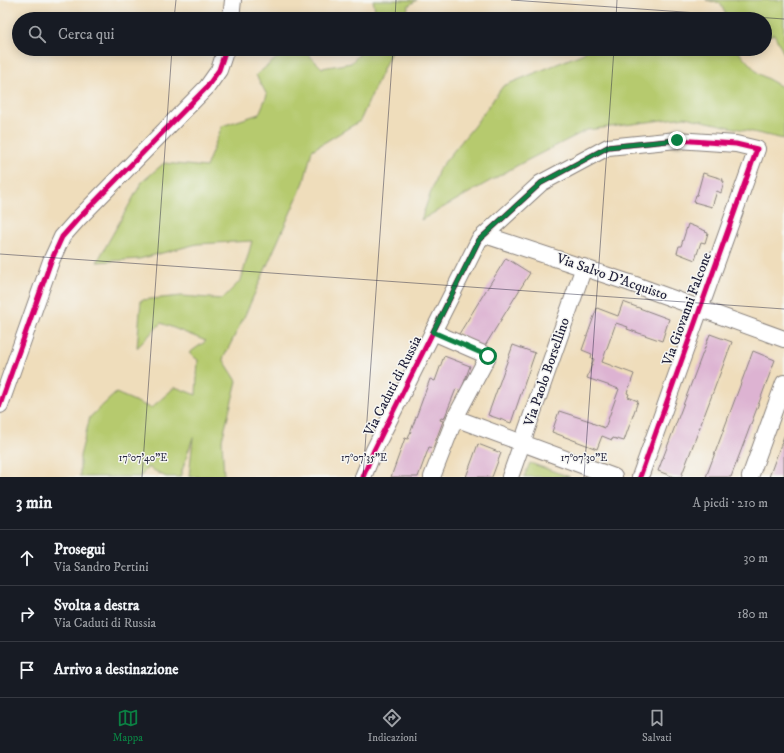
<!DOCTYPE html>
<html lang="it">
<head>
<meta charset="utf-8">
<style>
	:root { --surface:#171b24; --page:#20242c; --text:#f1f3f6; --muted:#9ea1a6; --line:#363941; --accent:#0b8043 }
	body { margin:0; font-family:"IM FELL DW Pica",serif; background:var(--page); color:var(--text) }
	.stop { position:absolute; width:12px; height:12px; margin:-9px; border:3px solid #0b8043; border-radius:50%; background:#fff }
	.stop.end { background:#0b8043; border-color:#fff; box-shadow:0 1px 4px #0008 }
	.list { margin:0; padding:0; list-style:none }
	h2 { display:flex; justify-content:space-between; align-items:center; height:52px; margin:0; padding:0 16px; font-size:17px }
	h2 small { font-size:13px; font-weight:400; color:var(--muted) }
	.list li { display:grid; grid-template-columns:26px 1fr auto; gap:12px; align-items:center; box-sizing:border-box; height:56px; padding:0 16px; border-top:1px solid var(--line) }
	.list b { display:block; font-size:15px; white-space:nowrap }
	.list p { margin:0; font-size:13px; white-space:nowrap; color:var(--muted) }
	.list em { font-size:13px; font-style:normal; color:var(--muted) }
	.icon { flex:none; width:22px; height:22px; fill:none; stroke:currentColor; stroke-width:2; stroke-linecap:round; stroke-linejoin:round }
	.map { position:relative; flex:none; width:784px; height:477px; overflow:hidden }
	.search { position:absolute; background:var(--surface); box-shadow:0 2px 10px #0003; left:12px; right:12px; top:12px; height:44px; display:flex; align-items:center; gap:10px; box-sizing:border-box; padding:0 14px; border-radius:22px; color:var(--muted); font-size:15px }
	.sheet { height:220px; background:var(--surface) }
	nav { display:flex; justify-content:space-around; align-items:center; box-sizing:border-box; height:56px; border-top:1px solid var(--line); background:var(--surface); font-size:11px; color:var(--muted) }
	nav a { display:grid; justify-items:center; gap:2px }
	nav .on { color:var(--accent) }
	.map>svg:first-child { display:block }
	.green { fill:#b6ca6e; stroke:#6c7654 }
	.building { fill:#ddb3d2 }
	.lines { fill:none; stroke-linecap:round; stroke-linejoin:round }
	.minor-casing { stroke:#88807b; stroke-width:18 }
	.minor { stroke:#fff; stroke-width:16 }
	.cycleway-casing { stroke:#f6f6f2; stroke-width:8 }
	.cycleway { stroke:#d6006c; stroke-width:5 }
	.route { stroke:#0b8043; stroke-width:5 }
	.ticks { fill:none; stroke:#22223b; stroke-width:1; stroke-opacity:0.45 }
	.labels { text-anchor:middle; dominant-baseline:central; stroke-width:3; stroke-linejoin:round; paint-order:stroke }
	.street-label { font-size:14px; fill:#22223b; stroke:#f6f6f2 }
	.ticks-label { font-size:10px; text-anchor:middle; fill:#22223b; stroke:#f6f6f2; stroke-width:3; stroke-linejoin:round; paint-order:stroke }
</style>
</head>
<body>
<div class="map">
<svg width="784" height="477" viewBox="0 0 784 477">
	<rect width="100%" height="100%" fill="#f6f6f2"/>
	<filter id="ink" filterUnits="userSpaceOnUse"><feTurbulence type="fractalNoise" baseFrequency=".025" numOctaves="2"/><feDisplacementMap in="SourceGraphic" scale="8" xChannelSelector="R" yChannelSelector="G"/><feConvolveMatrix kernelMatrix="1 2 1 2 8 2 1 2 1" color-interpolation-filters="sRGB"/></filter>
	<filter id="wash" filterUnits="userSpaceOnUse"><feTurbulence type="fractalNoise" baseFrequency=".012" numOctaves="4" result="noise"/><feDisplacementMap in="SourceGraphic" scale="16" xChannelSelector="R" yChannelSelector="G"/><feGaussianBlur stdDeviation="0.9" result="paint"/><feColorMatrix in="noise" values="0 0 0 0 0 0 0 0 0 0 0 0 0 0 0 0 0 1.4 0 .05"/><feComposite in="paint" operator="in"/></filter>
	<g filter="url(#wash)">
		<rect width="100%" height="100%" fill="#efddbb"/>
		<g class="green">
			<polygon points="373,0 417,0 409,5 404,19 377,19"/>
			<polygon points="706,0 784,0 784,54 774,34 765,38 765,19 728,19 720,3"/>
			<polygon points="288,49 303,49 322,68 351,63 364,49 392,49 360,121 312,150 304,182 246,313 223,359 237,381 222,440 224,477 189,477 193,437 180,477 166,477 148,467 140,477 80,477 80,456 90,417 116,393 151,408 175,387 196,395 198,360 189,353 206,341 161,323 137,348 141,300 182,296 222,299 241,280 252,241 197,244 139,259 97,262 142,182 164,163 206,167 222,126 259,114 267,95 256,75"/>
			<polygon points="587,49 736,49 759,74 784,88 784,139 685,117 587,130 520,164 421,220 439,169 474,126 503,86 584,53"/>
			<polygon points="530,463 570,477 524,477"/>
		</g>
		<g id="blocks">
			<g class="building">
				<polygon points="703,173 723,179 722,181 724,181 721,193 717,191 712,207 694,202 696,195 697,195"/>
				<polygon points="688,224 706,231 705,232 708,233 705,243 701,242 695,260 677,253 679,246 681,246"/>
				<polygon points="506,258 530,273 483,349 459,334"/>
				<polygon points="623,302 669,319 662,341 627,329 628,327 616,323 602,362 634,374 627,393 629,394 628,397 638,401 624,441 613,438 612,440 602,436 597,449 552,432 559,411 593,422 592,423 605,428 619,389 587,378 594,359 591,358 592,354 582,350 597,308 618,316"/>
				<polygon points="710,334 732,342 681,477 674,477 658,471"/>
				<polygon points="513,345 535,353 511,423 488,415"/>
				<polygon points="753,351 775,360 742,448 731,477 706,477"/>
				<polygon points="444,356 470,366 461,391 456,389 444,419 441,418 440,420 443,421 433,448 429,447 418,477 391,477 405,438 408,439 430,379 435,381"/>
				<polygon points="784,436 784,477 769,477"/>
				<polygon points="478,444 501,453 492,477 466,477"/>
			</g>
		</g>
	</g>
	<g filter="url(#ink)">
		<use href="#blocks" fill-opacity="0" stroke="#88807b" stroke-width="1"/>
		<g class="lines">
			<defs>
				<g id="minor">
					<polyline points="231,19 233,0"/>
					<polyline points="485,235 630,283 784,339"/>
					<polyline points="0,405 51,261 62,237 78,219 207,87 219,70 226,49"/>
					<polyline points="455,418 614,477"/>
					<polyline points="363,477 374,450 479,240 541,183 608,147 677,140 736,144 757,149 640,477"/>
					<polyline points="432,477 455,418 488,356 433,332"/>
					<polyline points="510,477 584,267"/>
					<polyline points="750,477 784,383"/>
				</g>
			</defs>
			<use href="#minor" class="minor-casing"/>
			<use href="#minor" class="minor"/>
			<defs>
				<g id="cycleway">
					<polyline points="0,405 51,261 62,237 78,219 207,87 219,70 226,49"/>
					<polyline points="363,477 374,450 479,240 541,183 608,147 677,140 736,144 757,149 640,477"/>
				</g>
			</defs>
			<use href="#cycleway" class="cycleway-casing"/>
			<use href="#cycleway" class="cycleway"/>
		</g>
	</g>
	<g class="lines" filter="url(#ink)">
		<polyline class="route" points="488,356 433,332 479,240 541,183 608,147 677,140"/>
	</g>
	<path class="ticks" d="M511,0L784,19M174,19L176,0M395,19L396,0M616,19L617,0M0,254L784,309M142,477L172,49M363,477L393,49M584,477L614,49"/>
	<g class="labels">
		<g class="street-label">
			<text transform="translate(612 277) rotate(19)">Via Salvo D'Acquisto</text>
			<text transform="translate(687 309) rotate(-70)">Via Giovanni Falcone</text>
			<text transform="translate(547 372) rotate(-71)">Via Paolo Borsellino</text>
			<text transform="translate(393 386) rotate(-63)">Via Caduti di Russia</text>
		</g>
	</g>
	<g class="ticks-label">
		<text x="143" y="461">17°07'40"E</text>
		<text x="364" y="461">17°07'35"E</text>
		<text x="584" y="461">17°07'30"E</text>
	</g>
</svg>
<div class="stop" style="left:488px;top:356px"></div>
<div class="stop end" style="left:677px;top:140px"></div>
<div class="search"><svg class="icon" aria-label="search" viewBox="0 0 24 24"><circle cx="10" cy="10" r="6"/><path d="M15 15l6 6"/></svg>Cerca qui</div>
</div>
<section class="sheet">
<h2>3 min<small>A piedi · 210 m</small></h2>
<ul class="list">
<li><svg class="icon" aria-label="ahead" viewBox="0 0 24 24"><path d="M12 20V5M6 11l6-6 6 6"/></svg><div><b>Prosegui</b><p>Via Sandro Pertini</p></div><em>30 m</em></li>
<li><svg class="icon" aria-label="right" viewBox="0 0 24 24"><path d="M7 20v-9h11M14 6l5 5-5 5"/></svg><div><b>Svolta a destra</b><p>Via Caduti di Russia</p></div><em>180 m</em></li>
<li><svg class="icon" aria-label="arrive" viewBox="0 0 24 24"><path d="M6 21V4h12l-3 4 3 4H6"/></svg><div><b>Arrivo a destinazione</b></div></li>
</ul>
</section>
<nav>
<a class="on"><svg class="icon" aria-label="map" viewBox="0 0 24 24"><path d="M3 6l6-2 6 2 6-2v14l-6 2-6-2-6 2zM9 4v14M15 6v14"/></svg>Mappa</a>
<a><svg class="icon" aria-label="directions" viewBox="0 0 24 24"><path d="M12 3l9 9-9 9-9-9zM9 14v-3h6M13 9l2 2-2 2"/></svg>Indicazioni</a>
<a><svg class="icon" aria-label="saved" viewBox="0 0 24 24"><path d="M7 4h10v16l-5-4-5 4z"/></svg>Salvati</a>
</nav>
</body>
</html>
